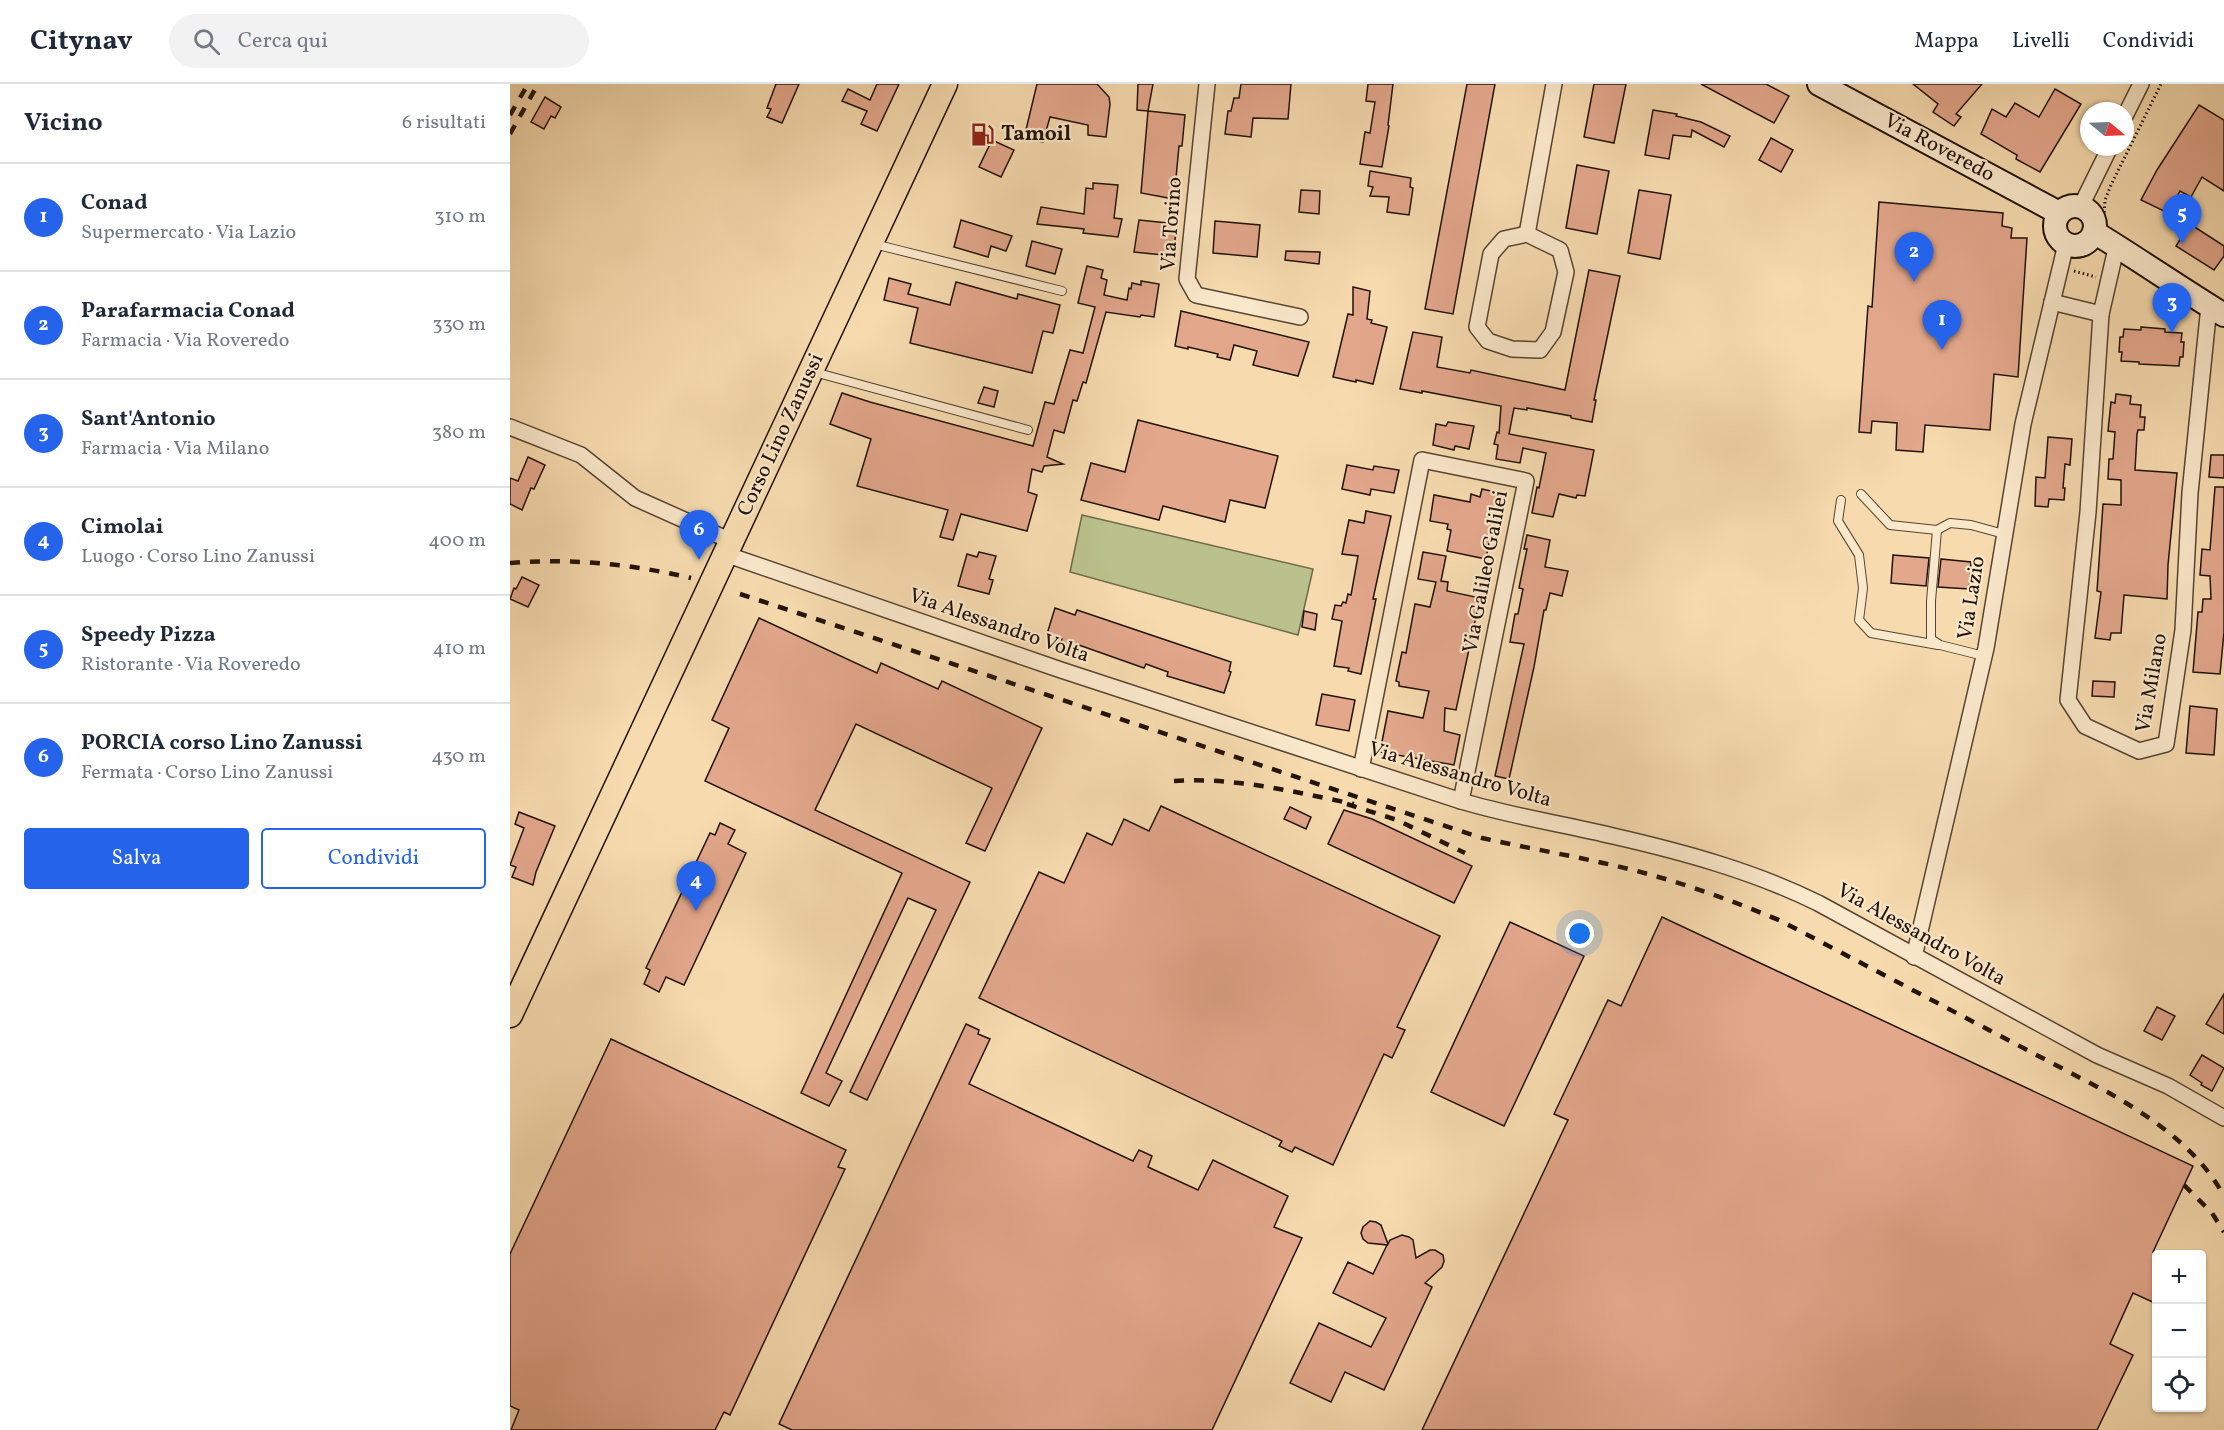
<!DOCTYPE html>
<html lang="it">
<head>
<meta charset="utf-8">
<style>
	:root { --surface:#fff; --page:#f2f2f3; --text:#1f2937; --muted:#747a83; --line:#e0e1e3; --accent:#2563eb }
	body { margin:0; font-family:Vollkorn,serif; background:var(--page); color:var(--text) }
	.controls { position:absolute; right:18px; bottom:18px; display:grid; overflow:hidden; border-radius:6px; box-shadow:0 2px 4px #0004 }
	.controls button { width:54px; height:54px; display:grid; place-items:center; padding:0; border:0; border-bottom:2px solid var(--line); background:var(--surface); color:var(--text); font:30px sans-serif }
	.compass { position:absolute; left:1570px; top:18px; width:54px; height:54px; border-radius:50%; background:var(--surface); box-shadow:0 2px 4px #0004; rotate:109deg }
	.you { position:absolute; left:1070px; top:850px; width:21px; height:21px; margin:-15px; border:4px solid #fff; border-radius:50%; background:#1a73e8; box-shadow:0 0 0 9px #1a73e833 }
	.badge { display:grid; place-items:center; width:39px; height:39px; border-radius:50%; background:var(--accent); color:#fff; font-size:20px; font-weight:700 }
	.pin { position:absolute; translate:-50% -50px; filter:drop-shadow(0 2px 3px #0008) }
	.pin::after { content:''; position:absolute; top:32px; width:21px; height:18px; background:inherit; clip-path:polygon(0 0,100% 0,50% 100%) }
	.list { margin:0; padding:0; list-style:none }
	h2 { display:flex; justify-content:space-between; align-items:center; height:78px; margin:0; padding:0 24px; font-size:26px }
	h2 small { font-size:20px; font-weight:400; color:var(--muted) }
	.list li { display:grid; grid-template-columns:39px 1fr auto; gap:18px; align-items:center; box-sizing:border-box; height:108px; padding:0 24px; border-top:2px solid var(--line) }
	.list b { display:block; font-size:22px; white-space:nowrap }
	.list p { margin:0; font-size:20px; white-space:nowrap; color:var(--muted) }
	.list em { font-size:20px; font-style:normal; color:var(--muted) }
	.actions { display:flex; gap:12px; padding:18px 24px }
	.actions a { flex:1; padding:14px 0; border:2px solid var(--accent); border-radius:6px; text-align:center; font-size:21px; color:var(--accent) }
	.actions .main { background:var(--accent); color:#fff }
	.icon { flex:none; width:33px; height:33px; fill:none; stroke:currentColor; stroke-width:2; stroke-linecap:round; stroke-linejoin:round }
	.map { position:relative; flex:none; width:1714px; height:1346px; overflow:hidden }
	header { display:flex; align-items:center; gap:36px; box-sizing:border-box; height:84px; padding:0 30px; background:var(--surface); border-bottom:2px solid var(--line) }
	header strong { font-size:28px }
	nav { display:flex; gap:33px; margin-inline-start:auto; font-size:21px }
	.search { width:420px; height:54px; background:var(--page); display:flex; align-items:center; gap:15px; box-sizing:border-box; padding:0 21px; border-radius:33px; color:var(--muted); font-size:22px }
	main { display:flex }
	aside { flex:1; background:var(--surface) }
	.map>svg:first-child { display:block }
	.green { fill:#bac18c; stroke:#6e6a4a; stroke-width:1.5 }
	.building { fill:#e3a78c; stroke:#211209; stroke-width:1.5 }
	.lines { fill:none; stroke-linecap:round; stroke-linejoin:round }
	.lane-casing { stroke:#564432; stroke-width:10 }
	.street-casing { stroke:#564432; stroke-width:18 }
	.secondary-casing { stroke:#211209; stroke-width:26 }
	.primary-casing { stroke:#211209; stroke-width:27 }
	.path { stroke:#211209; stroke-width:3; stroke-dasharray:1.5 3; stroke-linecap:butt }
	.lane { stroke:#fae8cb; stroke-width:8 }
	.street { stroke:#fae8cb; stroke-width:15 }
	.secondary { stroke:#fae8cb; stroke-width:22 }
	.primary { stroke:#f7dbaf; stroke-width:24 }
	.rail { stroke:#211209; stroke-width:4.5; stroke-dasharray:10 10; stroke-linecap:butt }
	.labels { text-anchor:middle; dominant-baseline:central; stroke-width:4.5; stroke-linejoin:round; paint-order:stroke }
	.poi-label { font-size:21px; font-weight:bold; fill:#211209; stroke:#fae8cb; text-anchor:start }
	.street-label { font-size:21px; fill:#211209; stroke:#fae8cb }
</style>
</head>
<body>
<header>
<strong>Citynav</strong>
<div class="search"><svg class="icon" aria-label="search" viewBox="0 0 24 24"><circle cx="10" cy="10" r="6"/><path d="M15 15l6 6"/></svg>Cerca qui</div>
<nav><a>Mappa</a><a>Livelli</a><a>Condividi</a></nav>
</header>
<main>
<aside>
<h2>Vicino<small>6 risultati</small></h2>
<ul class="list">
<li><span class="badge">1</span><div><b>Conad</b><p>Supermercato · Via Lazio</p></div><em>310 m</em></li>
<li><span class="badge">2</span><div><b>Parafarmacia Conad</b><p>Farmacia · Via Roveredo</p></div><em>330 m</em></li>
<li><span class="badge">3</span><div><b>Sant'Antonio</b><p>Farmacia · Via Milano</p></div><em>380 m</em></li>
<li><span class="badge">4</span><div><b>Cimolai</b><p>Luogo · Corso Lino Zanussi</p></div><em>400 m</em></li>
<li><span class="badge">5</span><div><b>Speedy Pizza</b><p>Ristorante · Via Roveredo</p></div><em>410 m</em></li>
<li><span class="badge">6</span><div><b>PORCIA corso Lino Zanussi</b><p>Fermata · Corso Lino Zanussi</p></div><em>430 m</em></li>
</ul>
<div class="actions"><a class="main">Salva</a><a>Condividi</a></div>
</aside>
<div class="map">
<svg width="1714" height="1346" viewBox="0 0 1714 1346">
	<rect width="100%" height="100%" fill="#f7dbaf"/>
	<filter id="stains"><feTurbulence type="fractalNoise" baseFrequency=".00333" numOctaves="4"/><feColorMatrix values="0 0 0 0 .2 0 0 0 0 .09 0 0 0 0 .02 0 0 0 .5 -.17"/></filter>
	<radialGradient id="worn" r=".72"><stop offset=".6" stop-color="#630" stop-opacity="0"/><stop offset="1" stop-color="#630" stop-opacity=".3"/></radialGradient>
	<polygon class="green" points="572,431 803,485 788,551 560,488"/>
	<g class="building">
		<polygon points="266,0 289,0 272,39 257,33 261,25 257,24"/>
		<polygon points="367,0 389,0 367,47 351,40 357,27 332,17 338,5 360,16"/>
		<polygon points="527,0 587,0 599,13 600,20 596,53 578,51 578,41 540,33 533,58 514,54"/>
		<polygon points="628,0 643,0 638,27 627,26"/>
		<polygon points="731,0 781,0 778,35 743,34 741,53 715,50 718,27 721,27 724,14 729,14"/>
		<polygon points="858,0 883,0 878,41 879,42 872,83 850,80 855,48 860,49 865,18 856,17"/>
		<polygon points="957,0 985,0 943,230 915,225"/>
		<polygon points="1084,0 1116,0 1104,59 1074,53"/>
		<polygon points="1191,0 1256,0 1279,12 1264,39"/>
		<polygon points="1403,0 1472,0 1446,30 1451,33 1444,42 1423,28 1428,20"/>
		<polygon points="1545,5 1571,20 1530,88 1506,75 1507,71 1471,50 1482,25 1496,33 1505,19 1529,33"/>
		<polygon points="35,13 51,23 45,34 41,32 34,45 21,38"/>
		<polygon points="1689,21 1714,36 1714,107 1692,93 1681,113 1670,107 1658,129 1631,116 1647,86"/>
		<polygon points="1143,26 1167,30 1166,32 1191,38 1220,52 1214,63 1182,46 1181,53 1163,51 1159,75 1135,71"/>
		<polygon points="638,27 675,31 672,62 669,62 664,115 631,109"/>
		<polygon points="1261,54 1283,66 1271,88 1249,76"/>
		<polygon points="482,56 504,66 491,93 469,83"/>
		<polygon points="1067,81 1099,87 1087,150 1056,144"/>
		<polygon points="860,87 901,94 900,103 903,104 899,131 877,128 879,113 860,112 863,103 858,102"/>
		<polygon points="583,99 608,101 604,134 612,135 608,153 573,149 574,145 527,140 531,123 574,130 576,104 583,105"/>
		<polygon points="791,106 810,107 809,130 789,128"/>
		<polygon points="1129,106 1161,111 1150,175 1118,169"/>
		<polygon points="1369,118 1493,129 1492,142 1502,144 1501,154 1517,154 1508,293 1484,290 1480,346 1415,341 1413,368 1386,366 1387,339 1362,337 1361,349 1349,348 1358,222 1362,223"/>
		<polygon points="451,136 502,152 496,167 481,162 478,173 444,163"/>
		<polygon points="629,136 667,140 663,172 624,168"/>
		<polygon points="705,137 750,141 747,173 703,169"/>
		<polygon points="1680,140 1714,162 1714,172 1704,186 1666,162"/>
		<polygon points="522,157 552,165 545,190 516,182"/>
		<polygon points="776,167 810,168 809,180 775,176"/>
		<polygon points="577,182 593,186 591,194 597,196 594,211 617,216 619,204 621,205 622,199 631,201 631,197 649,200 644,233 631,231 630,233 596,228 576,299 573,298 567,317 563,316 554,349 544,346 537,373 553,380 534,382 532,388 522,385 518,408 527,411 517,447 451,430 443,456 430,453 438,426 347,402 361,355 320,340 332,309 360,318 523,362 535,318 544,320 560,266 573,269 585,223 568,219"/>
		<polygon points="1079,186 1110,192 1084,316 1086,316 1082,338 1061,334 1061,332 1017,324 1017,326 1004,324 999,350 1084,366 1075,412 1067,411 1066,414 1049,410 1043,433 1022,429 1027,403 1029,404 1036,369 1013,364 1010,379 986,375 988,361 984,360 987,348 989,349 991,322 912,307 912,309 890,305 903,248 932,253 927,283 960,289 961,286 1055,306"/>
		<polygon points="379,194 401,200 398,210 440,221 446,198 507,215 508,210 550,221 543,249 533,247 522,289 400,259 408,224 374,216"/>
		<polygon points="843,203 860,207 857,235 862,236 861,239 877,243 863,300 846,296 846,298 823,293 838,230 843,231"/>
		<polygon points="671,227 799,258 788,292 743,281 747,267 724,261 720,276 707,273 708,270 678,263 678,265 665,262"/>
		<polygon points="1631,243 1655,245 1655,248 1672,249 1671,258 1674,258 1673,273 1670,273 1669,282 1629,280 1629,278 1611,277 1612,268 1609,268 1610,253 1613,253 1614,245 1631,246"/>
		<polygon points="474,303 488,307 484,323 468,319"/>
		<polygon points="1606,310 1621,312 1620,320 1631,321 1630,333 1635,333 1634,346 1628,346 1627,350 1625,386 1667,389 1658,481 1657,515 1614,511 1611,549 1601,549 1600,556 1585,554 1591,508 1587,507 1593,420 1611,421 1611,396 1598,395 1599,375 1603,375 1605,348 1598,347 1601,318 1605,319"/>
		<polygon points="628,336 768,372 755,424 720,416 715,438 653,422 649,436 571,416 581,379 615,388"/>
		<polygon points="938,338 964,342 959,365 945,362 944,366 923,361 926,340 936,342"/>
		<polygon points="1538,353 1562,355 1560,381 1555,380 1553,404 1555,404 1554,416 1539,415 1538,423 1525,422 1526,393 1535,394"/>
		<polygon points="1701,371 1714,371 1714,394 1699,393"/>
		<polygon points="18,373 35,381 24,405 21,404 12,426 0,420 0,394 8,397"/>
		<polygon points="837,381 863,386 864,382 889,386 884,409 861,405 860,411 832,405"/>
		<polygon points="1705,403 1714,403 1714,548 1710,590 1683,588 1688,528 1692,528 1693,515 1701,515 1700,492 1690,491 1692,465 1700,466"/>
		<polygon points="972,405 990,409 984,449 981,448 976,475 937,467 941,446 937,445 938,440 920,437 924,411 960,418 961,410 970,413"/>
		<polygon points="856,427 881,432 863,515 866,515 851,590 838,587 839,584 824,582 832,537 822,535 825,521 831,522 833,518 836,519 838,510 841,511 848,472 832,470 839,436 854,439"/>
		<polygon points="1017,451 1040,456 1035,483 1058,487 1052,512 1040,509 1036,526 1034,526 1024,583 999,695 985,692 1014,560 1000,558 1005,530 1008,530 1013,505 1009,504 1017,465 1014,465"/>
		<polygon points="469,468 486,472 479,495 483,496 479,510 448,502 457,470 467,473"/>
		<polygon points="913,468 936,472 931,497 938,498 937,507 970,514 946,626 935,624 934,647 950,651 944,681 870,668 878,627 913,634 919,607 889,602 889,598 886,597 892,568 896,569 905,520 920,523 926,498 908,495"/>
		<polygon points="1383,471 1419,474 1416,502 1381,499"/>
		<polygon points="1431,475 1461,478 1459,505 1428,503"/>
		<polygon points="12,493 29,501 18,523 0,515 4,504 6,505"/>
		<polygon points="545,524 565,531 567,526 721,578 719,587 721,588 714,609 657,592 658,588 636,580 634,584 566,560 562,570 548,565 552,555 537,550"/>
		<polygon points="794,527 807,530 805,546 792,543"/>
		<polygon points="249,534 367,589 371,579 428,605 432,597 532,644 475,767 456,759 482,704 346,640 305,726 460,798 357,1016 340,1008 426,826 398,814 316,989 332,997 319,1022 291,1009 392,789 195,697 219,644 202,636"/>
		<polygon points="1583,597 1605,598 1604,613 1582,612"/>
		<polygon points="812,610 845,616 839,647 806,641"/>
		<polygon points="1680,622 1707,625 1704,671 1676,669"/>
		<polygon points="651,722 930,852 887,943 895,946 882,974 874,970 823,1081 785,1063 782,1068 769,1062 772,1057 469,914 529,788 554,799 577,749 602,761 614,735 639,747"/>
		<polygon points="780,723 801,733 796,745 774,735"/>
		<polygon points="834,726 862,735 962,782 944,819 818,760"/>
		<polygon points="9,728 45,742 26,788 23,801 2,793 6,783 0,781 14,744 5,740"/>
		<polygon points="210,739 225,746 218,760 236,769 174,901 156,893 149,908 134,900 140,886 136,884 200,749 205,751"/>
		<polygon points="1152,833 1683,1082 1643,1168 1647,1169 1647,1220 1623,1209 1600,1260 1623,1271 1587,1346 912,1346 1058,1036 1044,1030 1098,916 1111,922"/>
		<polygon points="1000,838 1074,872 994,1042 921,1008"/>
		<polygon points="1714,910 1714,950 1696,940"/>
		<polygon points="1647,923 1665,932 1652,956 1634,947"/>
		<polygon points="456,940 469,946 468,950 480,955 459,1000 623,1077 629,1066 642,1072 638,1083 688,1106 703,1076 778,1112 764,1143 792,1154 702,1346 282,1346 269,1340"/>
		<polygon points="101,955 336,1066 328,1083 335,1085 256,1254 220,1331 214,1328 205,1346 1,1346 9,1326 0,1322 0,1170"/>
		<polygon points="1692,971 1714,984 1702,1007 1691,1001 1692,999 1680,991"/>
		<polygon points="860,1137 866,1138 871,1141 878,1160 880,1156 892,1151 899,1153 903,1156 906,1174 920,1166 925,1166 933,1171 934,1177 932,1183 915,1199 922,1203 874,1306 835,1288 821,1318 780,1299 809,1239 861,1263 876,1234 823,1209 838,1178 863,1190 877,1161 858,1159 853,1155 851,1149 853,1143"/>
	</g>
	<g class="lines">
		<defs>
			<g id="lane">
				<polyline points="364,160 552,207"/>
				<polyline points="304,288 518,346"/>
				<polyline points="1351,410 1380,441 1427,446"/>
				<polyline points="1331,416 1328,437 1349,471 1353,504 1349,536 1361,549 1428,561"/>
				<polyline points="1474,572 1430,561 1421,555 1421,517 1427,446 1440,439 1461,441 1494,450"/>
			</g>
			<g id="street">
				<polyline points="697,0 677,195 686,211 790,233"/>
				<polyline points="1615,32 1631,0"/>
				<polyline points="1571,122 1600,63"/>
				<polygon points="1017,150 1050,166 1056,188 1043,248 1030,266 1002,265 978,257 967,243 981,170 994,155"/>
				<polyline points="1017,150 1044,0"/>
				<polyline points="1542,218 1591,230 1605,169"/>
				<polyline points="1591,230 1578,428 1558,616 1575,642 1629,667 1656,660 1673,546 1680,409 1699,222"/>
				<polyline points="0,343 71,371 125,414 221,457"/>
				<path d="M215,470L551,586L951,717C1001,732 1052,740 1103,752C1173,768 1243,787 1308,819L1587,971L1658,1002L1714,1034"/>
				<polyline points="851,685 912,376 1016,397 951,717"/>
				<polyline points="1404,873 1476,564 1513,340 1556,160"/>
			</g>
			<g id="secondary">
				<polyline points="1309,0 1549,129"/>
				<circle cx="1565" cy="142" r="20"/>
				<path d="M1584,148C1628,175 1670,204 1714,231"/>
			</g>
			<polyline id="primary" points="0,931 435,0"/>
		</defs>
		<use href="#lane" class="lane-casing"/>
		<use href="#street" class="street-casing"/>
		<use href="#secondary" class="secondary-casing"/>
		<use href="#primary" class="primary-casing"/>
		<g class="path">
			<polyline points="1594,133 1595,116 1601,101 1651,0"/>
			<polyline points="1564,187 1586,193"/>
		</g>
		<use href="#lane" class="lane"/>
		<use href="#street" class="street"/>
		<use href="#secondary" class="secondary"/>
		<use href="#primary" class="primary"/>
		<g class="rail">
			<polyline points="0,31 18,0"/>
			<polyline points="0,50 28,0"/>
			<path d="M0,479C62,474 121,480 181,494"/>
			<path d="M230,510L972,754C1012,763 1053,770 1093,779C1154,792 1214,813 1271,837L1601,1010C1644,1035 1689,1066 1714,1112"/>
			<path d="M664,697C726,693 784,708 844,720"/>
			<polyline points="837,720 887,736 955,769"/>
			<polyline points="1674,1101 1702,1129 1714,1148"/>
		</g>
	</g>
	<defs>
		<symbol id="fuel-bare" viewBox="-9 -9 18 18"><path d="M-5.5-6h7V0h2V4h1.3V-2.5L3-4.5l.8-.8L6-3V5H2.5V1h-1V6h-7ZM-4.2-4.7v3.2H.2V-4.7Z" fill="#8f2418" stroke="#fae8cb" stroke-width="2.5" paint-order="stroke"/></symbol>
	</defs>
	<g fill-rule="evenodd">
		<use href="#fuel-bare" x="456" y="34" width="33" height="33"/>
	</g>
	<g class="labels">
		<g class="poi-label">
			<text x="491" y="50">Tamoil</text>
		</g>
		<g class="street-label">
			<text transform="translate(1429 64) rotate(28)">Via Roveredo</text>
			<text transform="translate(662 140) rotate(-86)">Via Torino</text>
			<text transform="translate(271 351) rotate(-65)">Corso Lino Zanussi</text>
			<text transform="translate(976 488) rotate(-79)">Via Galileo Galilei</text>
			<text transform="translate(1462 514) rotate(-81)">Via Lazio</text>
			<text transform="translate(489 542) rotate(19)">Via Alessandro Volta</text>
			<text transform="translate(1642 599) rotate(-80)">Via Milano</text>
			<text transform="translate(950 691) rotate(16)">Via Alessandro Volta</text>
			<text transform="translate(1411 851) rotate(29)">Via Alessandro Volta</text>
		</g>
	</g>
	<rect width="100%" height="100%" filter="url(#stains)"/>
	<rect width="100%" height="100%" fill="url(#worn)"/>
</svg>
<div class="controls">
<button>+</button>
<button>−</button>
<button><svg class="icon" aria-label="locate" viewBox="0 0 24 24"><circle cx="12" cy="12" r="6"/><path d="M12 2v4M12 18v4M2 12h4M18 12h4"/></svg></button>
</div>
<svg class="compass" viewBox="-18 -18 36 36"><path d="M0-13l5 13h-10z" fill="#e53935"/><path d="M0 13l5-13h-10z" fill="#747a83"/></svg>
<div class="you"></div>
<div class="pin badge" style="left:1432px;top:266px">1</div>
<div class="pin badge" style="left:1404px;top:198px">2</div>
<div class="pin badge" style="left:1662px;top:249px">3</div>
<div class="pin badge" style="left:186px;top:827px">4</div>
<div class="pin badge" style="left:1672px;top:160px">5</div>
<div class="pin badge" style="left:189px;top:476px">6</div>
</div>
</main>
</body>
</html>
